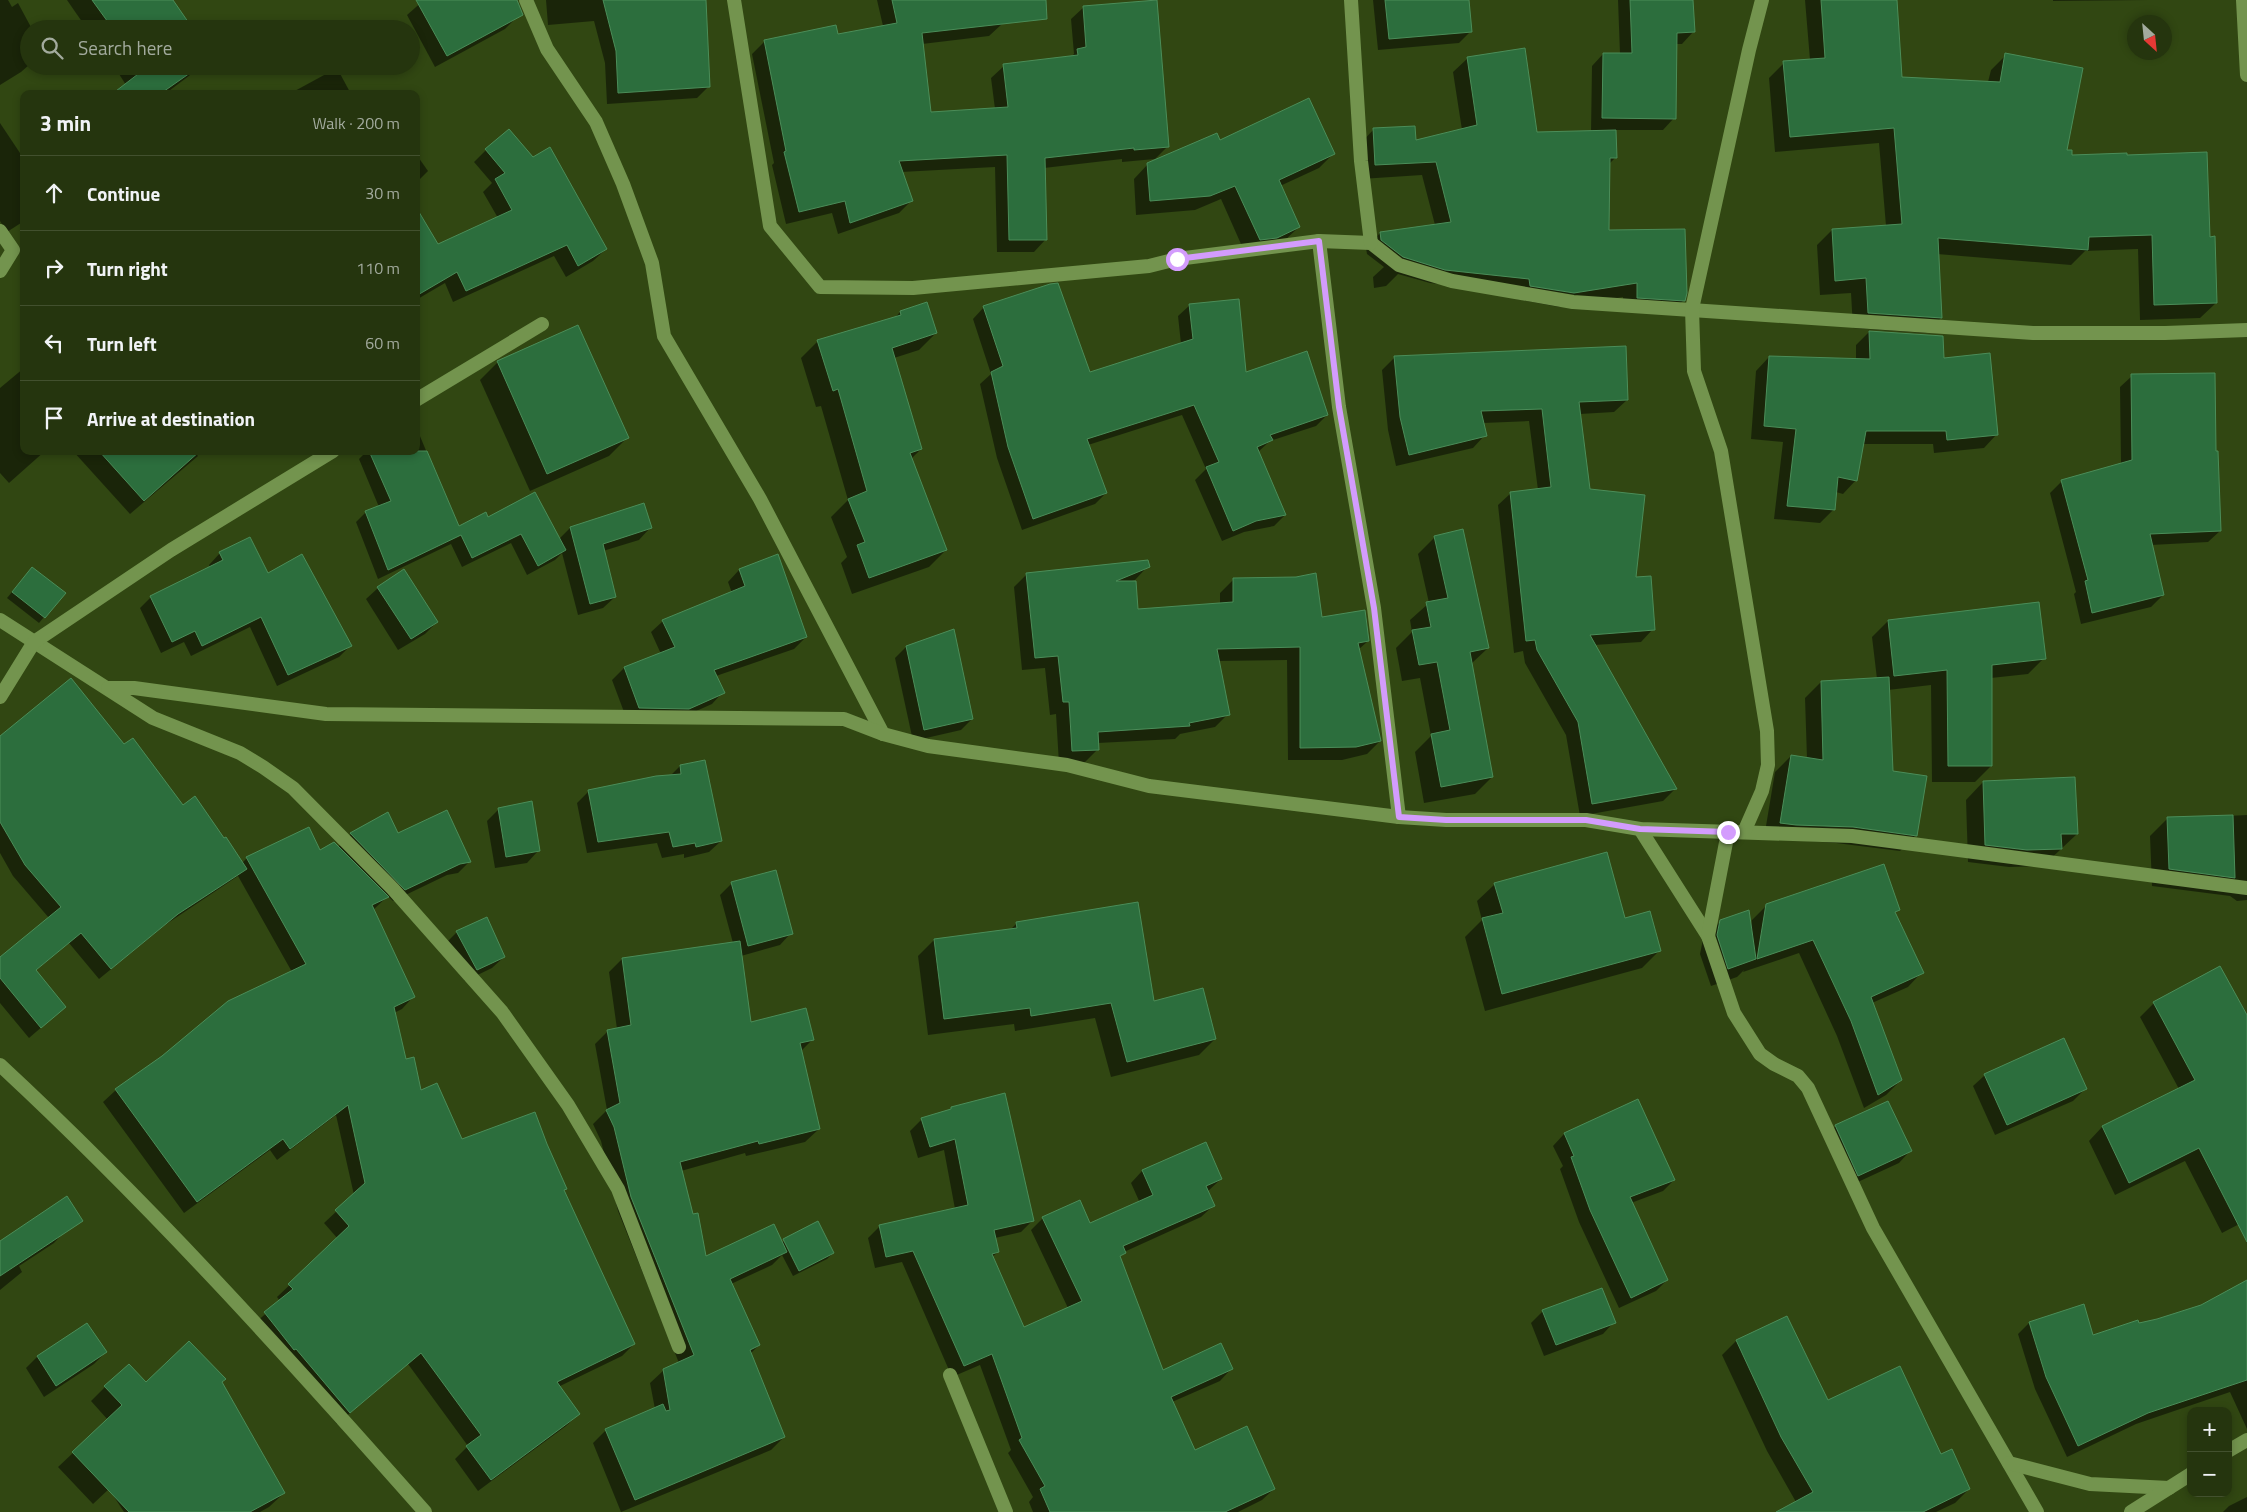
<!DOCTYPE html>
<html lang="en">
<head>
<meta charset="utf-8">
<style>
	:root { --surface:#25350e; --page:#2d3d17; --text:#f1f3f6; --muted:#a3ab9e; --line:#42502e }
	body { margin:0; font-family:"Titillium Web",sans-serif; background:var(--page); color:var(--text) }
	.controls { position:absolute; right:15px; bottom:15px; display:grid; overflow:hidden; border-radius:10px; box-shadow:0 2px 8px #0003 }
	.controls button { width:45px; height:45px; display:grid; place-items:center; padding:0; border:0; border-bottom:1px solid var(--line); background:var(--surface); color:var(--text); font:25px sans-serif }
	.compass { position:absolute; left:2127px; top:15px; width:45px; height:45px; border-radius:50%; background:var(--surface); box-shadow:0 2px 8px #0003; rotate:153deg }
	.stop { position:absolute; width:15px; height:15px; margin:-11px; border:4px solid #d39cfd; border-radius:50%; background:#fff }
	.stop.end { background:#d39cfd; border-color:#fff; box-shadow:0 1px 5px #0008 }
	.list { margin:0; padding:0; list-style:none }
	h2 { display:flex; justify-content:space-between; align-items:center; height:65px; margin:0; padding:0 20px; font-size:21px }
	h2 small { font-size:16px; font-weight:400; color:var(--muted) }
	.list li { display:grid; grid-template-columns:32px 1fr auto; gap:15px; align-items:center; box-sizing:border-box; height:75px; padding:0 20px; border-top:1px solid var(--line) }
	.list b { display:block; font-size:19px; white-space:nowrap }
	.list em { font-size:16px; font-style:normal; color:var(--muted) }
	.icon { flex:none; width:28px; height:28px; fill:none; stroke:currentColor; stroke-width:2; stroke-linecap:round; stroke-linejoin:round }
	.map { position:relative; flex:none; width:2247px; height:1512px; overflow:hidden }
	.search { position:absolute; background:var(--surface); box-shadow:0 2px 8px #0003; left:20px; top:20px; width:400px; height:55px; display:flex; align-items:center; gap:12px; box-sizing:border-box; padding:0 18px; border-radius:28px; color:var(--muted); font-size:19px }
	.panel { position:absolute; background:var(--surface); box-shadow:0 2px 8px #0003; left:20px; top:90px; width:400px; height:365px; border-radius:10px }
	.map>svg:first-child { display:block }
	.shadow { fill:#0007 }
	.building { fill:#2c6e3d; stroke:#4b8d59 }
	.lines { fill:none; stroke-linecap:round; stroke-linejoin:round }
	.minor { stroke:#73944e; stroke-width:14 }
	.route { stroke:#d39cfd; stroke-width:6 }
</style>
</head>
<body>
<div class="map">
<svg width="2247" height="1512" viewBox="0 0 2247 1512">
	<rect width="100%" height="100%" fill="#314712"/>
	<g class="shadow">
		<polygon points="0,0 8,0 12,7 18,3 32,29 29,29 29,65 21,72 0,85"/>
		<polygon points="67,0 172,0 192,29 87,29"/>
		<polygon points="424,0 507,0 517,17 505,29 435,67 407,15"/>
		<polygon points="546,0 704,0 709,86 697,98 607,104 605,63 594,21 548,25"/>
		<polygon points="877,0 1000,0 1002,24 989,36 922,44 930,113 995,109 991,78 1004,66 1070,58 1074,54 1071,19 1084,7 1156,0 1168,146 1155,159 1122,162 1122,159 1044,168 1046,239 1034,252 997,252 995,167 901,172 911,201 899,213 838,234 832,213 786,224 772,165 774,163 752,54 765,41 837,35 883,26"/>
		<polygon points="1373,0 1467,0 1470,32 1459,43 1378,50"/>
		<polygon points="1618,0 1691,0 1693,32 1682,44 1675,44 1674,118 1663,130 1615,130 1615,158 1608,165 1608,231 1684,300 1669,314 1623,311 1623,297 1559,307 1516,299 1515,293 1430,283 1398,274 1386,286 1374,288 1373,277 1384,267 1367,254 1366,248 1380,233 1435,225 1422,175 1361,179 1360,144 1374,129 1415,142 1462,130 1453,72 1468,58 1536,133 1591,132 1592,66 1603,54 1620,54"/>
		<polygon points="1805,0 1896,0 1901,78 1988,82 1991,70 2006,55 2071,157 2126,157 2209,238 2216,303 2200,318 2140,320 2138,249 2085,251 2071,265 1937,254 1941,318 1926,333 1853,328 1851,293 1820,295 1817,245 1832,230 1886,226 1879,143 1775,152 1769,78 1784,63 1810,60"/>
		<polygon points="2053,0 2148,0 2053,1"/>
		<polygon points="114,66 202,66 165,94 114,94 126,85"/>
		<polygon points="337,68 351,94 291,94 291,93"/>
		<polygon points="0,123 24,159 24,221 7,232 0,221"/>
		<polygon points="1219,142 1334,153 1319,168 1280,186 1299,227 1284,241 1245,253 1221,199 1195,210 1136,215 1134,179 1148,164"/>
		<polygon points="486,150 606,249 593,261 566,277 554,256 453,302 445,283 416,300 416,210 437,246 498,218 483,192 492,183 474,162"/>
		<polygon points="416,154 428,171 416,183"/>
		<polygon points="1190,305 1245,374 1327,415 1316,426 1270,441 1258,452 1285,515 1274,526 1244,532 1222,541 1195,480 1206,469 1182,415 1088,445 1106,493 1095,504 1022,530 997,458 980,384 991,374 973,319 984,307 1089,374 1181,344 1178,316"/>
		<polygon points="900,312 936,333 919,350 894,358 921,449 911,459 946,550 929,567 852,594 841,563 847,557 831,517 848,500 821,406 816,407 801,358 818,341 894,319"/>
		<polygon points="1869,332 1943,359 1997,434 1984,448 1934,453 1933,444 1862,444 1856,480 1843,494 1836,492 1834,509 1820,523 1774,519 1783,442 1751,439 1756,371 1769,357 1856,359 1856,345"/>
		<polygon points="1395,357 1627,400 1614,412 1580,414 1589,491 1635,579 1653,629 1641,642 1594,645 1675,789 1663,801 1580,816 1566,735 1525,663 1523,651 1514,653 1498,505 1511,493 1538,490 1529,421 1483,423 1485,435 1473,448 1396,466 1388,430 1382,370"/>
		<polygon points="498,362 627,438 609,456 530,491 480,380"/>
		<polygon points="24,368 24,451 45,451 9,483 0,473 0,388"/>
		<polygon points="2132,376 2215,452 2220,531 2208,542 2151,545 2163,595 2151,607 2081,624 2074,594 2076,592 2050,493 2062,481 2121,464 2120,387"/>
		<polygon points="417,429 458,527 488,519 559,539 570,528 650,528 639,540 603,551 615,597 603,608 578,615 562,553 555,560 527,575 511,543 462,567 451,544 378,579 356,522 366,512 379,507 359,459 367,451 416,451"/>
		<polygon points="73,451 194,451 198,456 130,514"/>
		<polygon points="1435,537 1488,648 1471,664 1492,777 1475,794 1424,803 1415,752 1431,736 1420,678 1402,681 1396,648 1412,632 1410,620 1429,603 1418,554"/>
		<polygon points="220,553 268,575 350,646 339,657 277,686 250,627 191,656 184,642 161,653 140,608 151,597 210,568 209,565"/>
		<polygon points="1148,566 1135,580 1129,582 1137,611 1220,605 1220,593 1233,580 1368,641 1358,650 1380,741 1367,754 1342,760 1288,760 1287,660 1218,661 1228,714 1215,727 1180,734 1175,739 1098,743 1098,749 1085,762 1059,764 1056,714 1050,715 1045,668 1022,670 1014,587 1027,574"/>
		<polygon points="32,568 64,593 39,623 7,598"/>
		<polygon points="739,570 806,637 794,649 716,676 723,692 712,704 676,720 627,720 612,680 624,668 661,654 651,632 663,621 732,593 728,582"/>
		<polygon points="378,588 437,622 425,634 398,650 366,599"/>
		<polygon points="1888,621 2044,658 2028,674 1991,678 1991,766 1975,782 1932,782 1931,685 1888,690 1892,772 1916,835 1900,851 1836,843 1764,838 1775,772 1791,756 1807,759 1805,698 1821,682 1877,679 1872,637"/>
		<polygon points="906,647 972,719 961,730 913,741 895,658"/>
		<polygon points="0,739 124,746 182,807 242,863 247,858 319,851 338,847 351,834 387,814 397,835 469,862 458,873 447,875 393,901 388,896 373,910 414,996 402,1009 394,1013 405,1060 421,1092 462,1141 563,1191 634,1344 622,1356 558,1387 579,1414 566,1426 478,1491 455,1459 468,1446 408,1364 337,1424 253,1325 280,1301 277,1297 338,1239 324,1223 354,1195 336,1115 277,1160 270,1150 184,1213 103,1102 116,1090 292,972 238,876 165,925 99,979 69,943 35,971 65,1007 29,1038 0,1003 0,959 49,918 13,876 0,853"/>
		<polygon points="680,766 721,841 709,852 684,858 684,854 662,858 657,843 587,853 577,803 589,791 670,776"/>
		<polygon points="1983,782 2077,834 2043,866 2009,867 1968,862 1966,800"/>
		<polygon points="499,809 538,851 527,863 495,868 487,821"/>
		<polygon points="2247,815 2247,900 2237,901 2230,896 2152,886 2150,836 2167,819"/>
		<polygon points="732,883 791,933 780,945 741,956 750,1024 813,1039 801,1051 819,1129 805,1142 746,1156 745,1153 681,1171 705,1258 781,1243 817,1223 833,1253 827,1259 793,1276 782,1255 772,1265 731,1284 759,1345 750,1354 784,1437 771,1450 621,1512 593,1443 606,1430 655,1409 650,1383 664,1370 679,1363 618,1211 601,1141 593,1124 607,1110 595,1044 608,1031 617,1029 609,972 622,959 733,943 720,895"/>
		<polygon points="1495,884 1624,920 1660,950 1642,968 1485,1011 1465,937 1482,920 1477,901"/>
		<polygon points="1767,905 1898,910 1895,913 1922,972 1908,987 1872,1003 1901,1080 1886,1095 1864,1108 1837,1036 1799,953 1743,972 1744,970 1737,977 1711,986 1700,954 1703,939 1721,921 1751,926 1752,920"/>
		<polygon points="1017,923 1153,1002 1215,1039 1199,1055 1111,1077 1095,1018 1015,1031 1014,1024 928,1035 918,956 934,940 1010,930"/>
		<polygon points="457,932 504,957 492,968 465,981 445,944"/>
		<polygon points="2220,968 2247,1018 2247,1220 2222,1233 2185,1161 2115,1195 2089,1141 2102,1127 2179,1089 2140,1017 2154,1003"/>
		<polygon points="1985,1075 2085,1089 2073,1101 1995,1135 1973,1086"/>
		<polygon points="1638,1100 1674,1180 1663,1191 1631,1203 1667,1280 1656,1291 1619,1308 1579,1222 1560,1169 1563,1166 1553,1146 1564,1134"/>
		<polygon points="951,1108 1033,1220 1021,1232 995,1238 998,1252 992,1257 1024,1329 1068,1308 1031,1230 1043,1218 1090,1224 1140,1203 1131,1183 1142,1171 1221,1179 1207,1192 1213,1206 1201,1217 1124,1252 1119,1258 1162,1371 1231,1369 1220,1381 1172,1402 1194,1452 1274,1489 1262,1500 1238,1512 1033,1512 1029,1502 1033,1497 1008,1453 1011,1450 980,1365 952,1377 902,1262 875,1268 868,1238 880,1226 955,1209 944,1150 918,1158 910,1131 922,1119 948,1112"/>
		<polygon points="1836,1126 1910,1151 1899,1163 1847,1187 1824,1138"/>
		<polygon points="65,1231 54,1243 19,1266 22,1272 0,1290 0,1242"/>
		<polygon points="2247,1282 2247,1429 2230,1392 2136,1424 2067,1457 2035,1389 2018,1334 2029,1323 2083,1306 2093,1336 2157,1320 2201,1306"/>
		<polygon points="1543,1311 1614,1322 1603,1334 1544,1356 1531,1323"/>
		<polygon points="87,1324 106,1352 94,1364 44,1397 26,1368 37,1357"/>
		<polygon points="1736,1341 1827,1401 1969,1489 1955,1503 1936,1512 1779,1512 1796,1502 1767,1451 1722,1355"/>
		<polygon points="221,1382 284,1493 269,1507 260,1512 124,1512 109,1489 93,1504 58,1467 108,1420 91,1401 105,1387"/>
		<polygon points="2247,1497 2247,1512 2223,1512 2229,1506"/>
	</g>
	<g class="building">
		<polygon points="92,0 173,0 193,29 113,29"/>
		<polygon points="416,0 517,0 523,15 447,56"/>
		<polygon points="603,0 706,0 710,87 618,93 616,51"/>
		<polygon points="892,0 1046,0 1047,19 922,33 931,112 1008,107 1003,64 1078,55 1077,49 1086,47 1083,6 1157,0 1169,147 1134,150 1134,148 1045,158 1047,240 1009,240 1007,155 899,161 913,201 850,223 845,201 799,212 784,152 786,151 764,40 836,25 838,34 897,23"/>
		<polygon points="1385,0 1469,0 1472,32 1389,39"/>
		<polygon points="1630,0 1693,0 1695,32 1677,33 1676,119 1602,118 1603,53 1632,53"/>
		<polygon points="1821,0 1897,0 1902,77 2000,82 2005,53 2083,68 2067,150 2072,150 2072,155 2127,153 2127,155 2207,152 2210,237 2215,236 2217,303 2154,305 2152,235 2089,237 2088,250 1938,238 1942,318 1868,313 1866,278 1835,281 1832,229 1902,224 1894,128 1790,137 1783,61 1825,58"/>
		<polygon points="1525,48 1537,132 1616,130 1617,158 1610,158 1609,230 1685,229 1687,293 1685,301 1637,298 1637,283 1574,293 1530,286 1529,279 1445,270 1403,257 1381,240 1380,232 1451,222 1436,162 1375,165 1373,128 1415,126 1416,140 1477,125 1467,57"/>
		<polygon points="139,66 200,66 160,94 112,94 142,71"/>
		<polygon points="1309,98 1335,154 1279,180 1300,227 1277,238 1260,240 1235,186 1210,196 1150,201 1147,163 1217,133 1220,140"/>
		<polygon points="509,129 533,157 550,147 607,249 578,266 567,245 466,291 457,272 416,296 416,207 438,244 512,210 495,179 505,173 485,149"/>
		<polygon points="1058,283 1090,372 1193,339 1189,304 1239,299 1246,372 1307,351 1328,415 1270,435 1273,440 1257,447 1286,515 1256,521 1233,531 1206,467 1219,462 1194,405 1087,439 1107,493 1033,519 1008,447 991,372 1003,366 983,306 1050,284"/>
		<polygon points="927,302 937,333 892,348 922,449 910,453 947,550 869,578 857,545 865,542 848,499 867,491 838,389 833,391 817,340 901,315 900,311"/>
		<polygon points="578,325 629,438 547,474 497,361"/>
		<polygon points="1869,331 1943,336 1944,358 1990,353 1998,435 1947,440 1946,431 1866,431 1857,481 1838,477 1835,510 1787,506 1796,429 1764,426 1769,356 1870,359"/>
		<polygon points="1626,346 1628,400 1579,402 1590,489 1645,495 1636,577 1651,576 1655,630 1590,635 1677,789 1592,804 1578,722 1537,650 1535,640 1526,641 1510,492 1551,487 1542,409 1481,411 1487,436 1409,455 1400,417 1394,356"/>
		<polygon points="2215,373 2216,451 2218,451 2221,531 2150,534 2164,595 2092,613 2085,581 2088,580 2061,480 2132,460 2131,374"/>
		<polygon points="99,451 200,451 144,501"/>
		<polygon points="369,451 427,451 459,526 486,512 488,517 535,492 566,550 538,566 521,534 472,558 461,535 388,570 365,511 391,501"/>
		<polygon points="644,503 652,528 603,544 616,597 590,604 570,527"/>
		<polygon points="1463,529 1489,648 1470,652 1493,777 1441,787 1431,734 1450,730 1437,662 1419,665 1412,630 1431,627 1426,602 1448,598 1434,536"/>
		<polygon points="250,537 268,573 302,554 352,646 288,675 261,617 202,646 195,631 172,642 150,596 223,560 219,552"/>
		<polygon points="778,554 807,637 714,670 725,693 689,709 639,708 624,667 675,647 662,620 745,586 739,569"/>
		<polygon points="1148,560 1150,567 1116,581 1136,581 1138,609 1233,602 1233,578 1296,577 1316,573 1322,617 1365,610 1369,641 1358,643 1381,741 1356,747 1300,748 1300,647 1217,649 1230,715 1189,723 1190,726 1098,732 1099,750 1072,751 1069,702 1063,702 1058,656 1035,658 1026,573"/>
		<polygon points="32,567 66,593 45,618 12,592"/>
		<polygon points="404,569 438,622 411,639 377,587"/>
		<polygon points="2039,602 2046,659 1992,665 1992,766 1948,766 1947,670 1894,676 1888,620"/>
		<polygon points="954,629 973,719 924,730 906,646"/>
		<polygon points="1889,677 1893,771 1927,776 1917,836 1853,827 1796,825 1780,823 1791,755 1823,760 1821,681"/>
		<polygon points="71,678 124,744 133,738 183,805 195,796 224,838 226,837 247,869 178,914 111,969 81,933 36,970 66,1007 41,1028 0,978 0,957 61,907 25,865 0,822 0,736"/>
		<polygon points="705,760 722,841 696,847 695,843 673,847 669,832 598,842 588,790 656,776 681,774 680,765"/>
		<polygon points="2075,777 2078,834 2061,834 2062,849 2027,850 1985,845 1983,781"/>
		<polygon points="532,801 540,851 506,857 498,808"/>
		<polygon points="447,810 471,862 460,864 405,890 350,833 388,812 398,833"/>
		<polygon points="2233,815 2235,878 2169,869 2167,817"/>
		<polygon points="309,827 320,850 334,842 389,897 372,905 415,997 394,1007 406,1059 414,1057 421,1090 437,1083 462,1139 535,1112 547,1144 567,1189 564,1190 635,1344 557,1382 580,1414 491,1480 466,1446 481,1435 421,1353 350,1413 296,1349 294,1350 264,1312 293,1289 288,1284 349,1226 335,1210 365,1183 348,1105 290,1149 283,1139 197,1202 115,1089 162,1056 228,1001 306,964 246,857"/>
		<polygon points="1607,852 1625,918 1650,911 1661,951 1502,994 1482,918 1503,913 1494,883"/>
		<polygon points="1884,864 1900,910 1895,912 1924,973 1871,997 1902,1080 1878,1095 1851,1021 1813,940 1757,959 1766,904"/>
		<polygon points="776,870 793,934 748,946 731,882"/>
		<polygon points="1138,902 1154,1001 1203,988 1216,1039 1127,1062 1111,1003 1031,1016 1030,1008 944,1019 934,939 1017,928 1016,922"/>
		<polygon points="1749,910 1756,959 1728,969 1717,935 1720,920"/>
		<polygon points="487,917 505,957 477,970 456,931"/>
		<polygon points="740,941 751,1022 806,1008 814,1040 800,1043 820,1129 759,1144 758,1141 680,1162 693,1214 698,1213 706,1256 774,1224 787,1252 730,1279 760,1345 750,1350 785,1437 635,1500 605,1429 663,1404 666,1411 670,1410 663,1369 694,1355 631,1197 614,1127 606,1110 620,1103 607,1030 631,1025 622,958"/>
		<polygon points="2220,966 2247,1015 2247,1242 2199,1148 2129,1183 2102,1126 2195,1080 2153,1002"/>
		<polygon points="2064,1038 2087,1089 2007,1125 1984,1074"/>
		<polygon points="1005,1093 1034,1221 994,1230 999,1252 992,1254 1024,1327 1082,1301 1042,1217 1080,1200 1090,1223 1153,1195 1142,1170 1206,1142 1222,1179 1206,1186 1215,1206 1123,1246 1126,1253 1120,1256 1163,1370 1221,1343 1233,1369 1171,1397 1195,1450 1247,1426 1275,1489 1225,1512 1050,1512 1040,1489 1045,1486 1019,1440 1022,1438 992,1354 964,1366 913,1251 886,1257 879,1225 968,1205 955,1139 930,1147 921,1118 951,1109 951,1107"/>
		<polygon points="1638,1099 1675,1180 1630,1197 1668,1280 1631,1298 1590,1210 1571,1157 1574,1156 1564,1133"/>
		<polygon points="1888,1101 1912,1151 1858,1176 1835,1125"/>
		<polygon points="67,1196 83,1221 0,1276 0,1241"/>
		<polygon points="818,1221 834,1253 799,1271 783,1239"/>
		<polygon points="2247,1280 2247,1380 2148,1413 2078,1446 2046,1377 2029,1322 2084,1304 2093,1335 2138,1320 2139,1323 2157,1319 2201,1305"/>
		<polygon points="1602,1288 1616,1323 1556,1345 1542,1310"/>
		<polygon points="1787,1316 1828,1400 1900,1366 1941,1454 1952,1449 1970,1489 1923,1512 1776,1512 1813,1492 1781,1437 1736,1340"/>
		<polygon points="87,1323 107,1352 56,1386 37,1356"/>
		<polygon points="189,1341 226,1379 222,1382 285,1493 250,1512 129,1512 72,1452 122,1405 104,1386 129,1364 146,1382"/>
	</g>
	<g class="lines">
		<g class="minor">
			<polyline points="526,0 547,49 596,122 623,184 652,263 664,336 760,499 883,734"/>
			<polyline points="734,0 770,226 820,287 913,288 1149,266 1177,259 1319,241 1371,243 1399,265 1452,281 1573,302 2033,333 2165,333 2247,330"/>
			<polyline points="1351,0 1361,161 1371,243"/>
			<polyline points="2243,0 2247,75"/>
			<polyline points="0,231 13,250 0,271"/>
			<polyline points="1319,241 1339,407 1374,608 1399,817"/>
			<polyline points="416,400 542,324"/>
			<polyline points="0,620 153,718 240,753 263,767 293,788 393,889 502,1012 568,1105 618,1189 679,1347"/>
			<polyline points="108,688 134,688 326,714 844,719 883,734 928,746 1067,765 1149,786 1399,817 1446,820 1586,820 1640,829 1852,836 2247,888"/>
			<polyline points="0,697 34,642 171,550 333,451"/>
			<polyline points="1640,829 1708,936 1734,1013 1760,1054 1774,1064 1798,1076 1808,1088 1873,1228 2037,1512"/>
			<polyline points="1744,832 1762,791 1768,765 1767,731 1721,451 1694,371 1692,309 1749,50 1762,0"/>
			<polyline points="1708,936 1728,832"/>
			<path d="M0,1065C151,1205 289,1358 425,1512"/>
			<polyline points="950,1375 1006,1512"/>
			<polyline points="2228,1451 2247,1440"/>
			<polyline points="2009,1463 2090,1484 2169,1488"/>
			<polyline points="2131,1512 2191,1474"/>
		</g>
	</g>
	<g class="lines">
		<polyline class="route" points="1177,259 1319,241 1339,407 1374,608 1399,817 1446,820 1586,820 1640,829 1728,832"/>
	</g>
</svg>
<div class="controls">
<button>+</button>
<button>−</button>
</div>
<svg class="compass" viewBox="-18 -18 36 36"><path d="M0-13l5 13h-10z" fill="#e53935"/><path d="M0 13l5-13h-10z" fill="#a3ab9e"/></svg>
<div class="stop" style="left:1177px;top:259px"></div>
<div class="stop end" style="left:1728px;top:832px"></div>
<div class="search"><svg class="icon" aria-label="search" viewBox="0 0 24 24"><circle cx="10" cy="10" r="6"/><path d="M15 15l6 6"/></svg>Search here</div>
<section class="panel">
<h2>3 min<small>Walk · 200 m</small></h2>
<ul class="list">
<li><svg class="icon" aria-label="ahead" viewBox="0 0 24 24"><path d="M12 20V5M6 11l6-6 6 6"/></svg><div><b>Continue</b></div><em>30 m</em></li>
<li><svg class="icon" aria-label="right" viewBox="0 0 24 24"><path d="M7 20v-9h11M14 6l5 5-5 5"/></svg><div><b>Turn right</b></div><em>110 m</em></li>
<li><svg class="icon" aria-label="left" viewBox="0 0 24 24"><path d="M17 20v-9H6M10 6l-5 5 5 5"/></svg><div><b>Turn left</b></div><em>60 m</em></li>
<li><svg class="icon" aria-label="arrive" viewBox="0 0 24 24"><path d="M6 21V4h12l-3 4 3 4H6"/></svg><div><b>Arrive at destination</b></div></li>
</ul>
</section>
</div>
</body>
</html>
